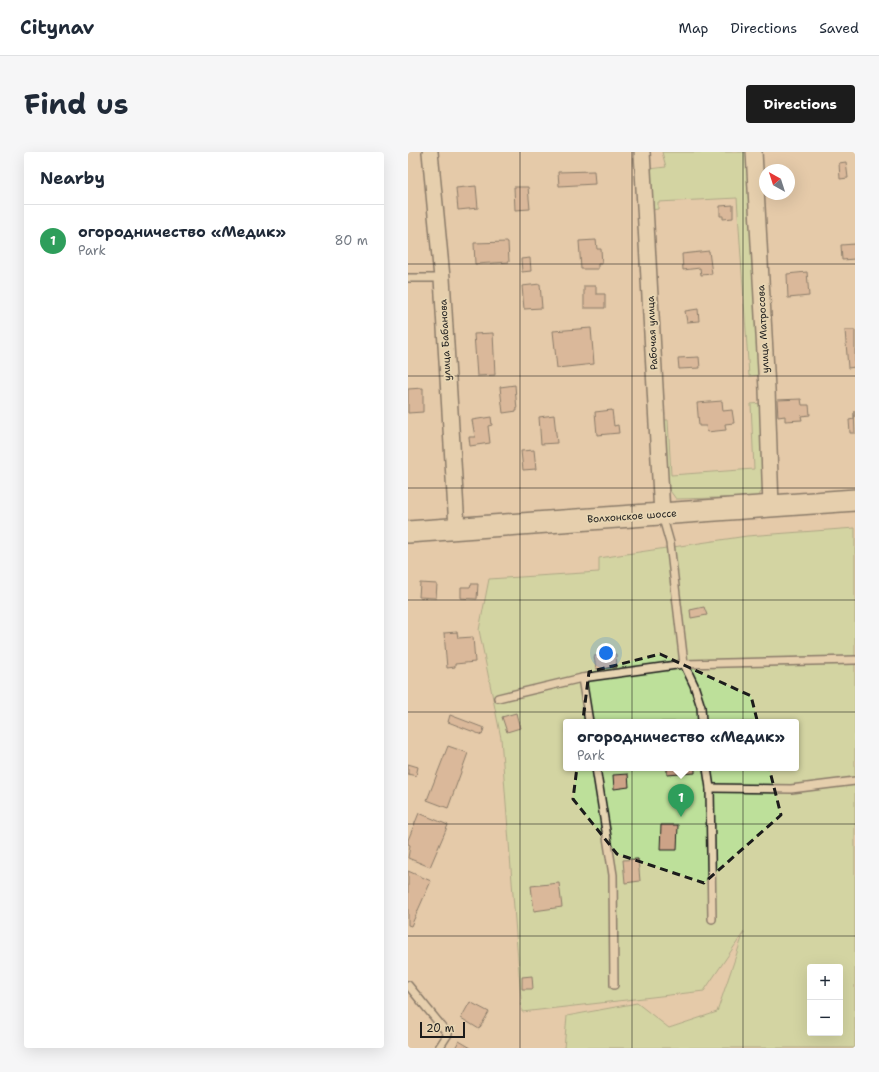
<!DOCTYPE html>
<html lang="en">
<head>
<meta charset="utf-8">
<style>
	:root { --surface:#fff; --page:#f6f6f7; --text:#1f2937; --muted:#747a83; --line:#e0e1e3; --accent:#1c1c1c }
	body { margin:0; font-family:"Shantell Sans",sans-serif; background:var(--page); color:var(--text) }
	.controls { position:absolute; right:12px; bottom:12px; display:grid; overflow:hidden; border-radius:4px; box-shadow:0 4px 16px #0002 }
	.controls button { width:36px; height:36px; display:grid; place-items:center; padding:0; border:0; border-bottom:1px solid var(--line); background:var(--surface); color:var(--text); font:20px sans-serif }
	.compass { position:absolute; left:351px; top:12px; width:36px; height:36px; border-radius:50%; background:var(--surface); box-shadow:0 4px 16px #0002; rotate:321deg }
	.scale { position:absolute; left:12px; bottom:10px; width:45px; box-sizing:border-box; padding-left:4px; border:2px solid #1c1c1c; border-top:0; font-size:11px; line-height:14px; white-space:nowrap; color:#1c1c1c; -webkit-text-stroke:3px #e7d5b2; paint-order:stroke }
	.you { position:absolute; left:198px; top:501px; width:14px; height:14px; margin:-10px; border:3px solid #fff; border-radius:50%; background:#1a73e8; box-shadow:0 0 0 6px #1a73e833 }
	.badge { display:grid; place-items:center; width:26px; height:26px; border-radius:50%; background:var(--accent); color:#fff; font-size:13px; font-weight:700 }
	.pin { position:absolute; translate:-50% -33px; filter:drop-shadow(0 1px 2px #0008) }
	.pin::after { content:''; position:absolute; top:21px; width:14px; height:12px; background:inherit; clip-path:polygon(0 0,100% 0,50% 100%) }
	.popup { position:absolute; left:155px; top:567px; width:236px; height:52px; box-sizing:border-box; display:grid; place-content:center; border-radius:4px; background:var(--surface); filter:drop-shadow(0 1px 3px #0005); font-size:13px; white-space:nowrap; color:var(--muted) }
	.popup b { font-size:15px; color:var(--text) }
	.popup::after { content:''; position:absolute; left:50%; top:100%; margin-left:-8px; border:8px solid transparent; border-top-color:var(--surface) }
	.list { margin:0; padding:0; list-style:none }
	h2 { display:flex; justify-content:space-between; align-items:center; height:52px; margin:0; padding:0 16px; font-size:17px }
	h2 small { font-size:13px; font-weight:400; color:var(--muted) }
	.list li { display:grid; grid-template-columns:26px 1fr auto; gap:12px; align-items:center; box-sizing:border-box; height:72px; padding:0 16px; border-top:1px solid var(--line) }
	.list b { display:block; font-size:15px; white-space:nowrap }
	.list p { margin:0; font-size:13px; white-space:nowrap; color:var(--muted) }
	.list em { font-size:13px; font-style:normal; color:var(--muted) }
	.map { position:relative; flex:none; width:447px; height:896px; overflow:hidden; border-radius:4px }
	header { display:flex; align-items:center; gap:24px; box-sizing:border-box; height:56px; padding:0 20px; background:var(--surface); border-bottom:1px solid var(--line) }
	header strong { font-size:19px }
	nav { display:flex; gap:22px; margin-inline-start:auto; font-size:14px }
	.intro { display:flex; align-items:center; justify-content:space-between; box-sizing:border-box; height:96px; padding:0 24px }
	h1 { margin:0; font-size:28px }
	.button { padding:10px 18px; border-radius:4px; background:var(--accent); color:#fff; font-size:14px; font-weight:700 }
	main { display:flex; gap:24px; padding:0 24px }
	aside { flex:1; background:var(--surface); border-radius:4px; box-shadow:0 4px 16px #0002 }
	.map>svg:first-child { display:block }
	.green { fill:#bde09a; stroke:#6c7e5b; fill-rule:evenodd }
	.building { fill:#cda387; stroke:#1c1c1c }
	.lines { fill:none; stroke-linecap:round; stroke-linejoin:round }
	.lane-casing { stroke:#1c1c1c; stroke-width:10 }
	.street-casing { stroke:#1c1c1c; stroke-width:18 }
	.secondary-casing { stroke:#1c1c1c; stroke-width:24 }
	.lane { stroke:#e7d5b2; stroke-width:7 }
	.street { stroke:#e7d5b2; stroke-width:15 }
	.secondary { stroke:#e7d5b2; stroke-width:21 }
	.marked { fill:none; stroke:#1c1c1c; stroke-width:3; stroke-dasharray:8 5; stroke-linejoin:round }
	.grid { fill:none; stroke:#1c1c1c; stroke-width:1; stroke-opacity:0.55 }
	.labels { text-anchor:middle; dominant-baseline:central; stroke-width:4; stroke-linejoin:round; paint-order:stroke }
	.street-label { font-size:10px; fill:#1c1c1c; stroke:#e7d5b2 }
</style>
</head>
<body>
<header>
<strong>Citynav</strong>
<nav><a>Map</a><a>Directions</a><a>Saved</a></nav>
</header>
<div class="intro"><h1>Find us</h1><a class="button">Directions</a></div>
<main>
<aside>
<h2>Nearby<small></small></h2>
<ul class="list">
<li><span class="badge" style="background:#2e9e5b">1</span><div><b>огородничество «Медик»</b><p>Park</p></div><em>80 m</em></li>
</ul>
</aside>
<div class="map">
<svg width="447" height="896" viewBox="0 0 447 896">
	<rect width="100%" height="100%" fill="#e5caa9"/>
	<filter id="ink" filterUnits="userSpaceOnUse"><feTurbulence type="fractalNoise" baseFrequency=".025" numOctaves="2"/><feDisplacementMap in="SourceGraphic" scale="8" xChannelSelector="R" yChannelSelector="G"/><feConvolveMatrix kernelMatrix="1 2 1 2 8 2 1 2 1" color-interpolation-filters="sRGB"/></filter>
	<g filter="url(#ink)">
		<g class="green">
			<polygon points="254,0 340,0 353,223 341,224 329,46 250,50 250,57 244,58 241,17 258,15"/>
			<polygon points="354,251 355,338 349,345 268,347 260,336 255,268 260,268 263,323 346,317 343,252"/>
			<path d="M447,376V896H156L159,864L229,851L261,876L309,860L336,780L296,839L114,860L93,586L71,478L81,427L191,420V406L339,384ZM158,570H388V616H158ZM402,815H432V881H402Z"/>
		</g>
		<g class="building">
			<polygon points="438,10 440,26 432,27 431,11"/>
			<polygon points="186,19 187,32 151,34 150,20"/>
			<polygon points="68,34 70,56 50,58 48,36"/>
			<polygon points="106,35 120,35 122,57 107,58"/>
			<polygon points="325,53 325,66 315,67 315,64 312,64 312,54"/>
			<polygon points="188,88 189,97 193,97 194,112 190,112 190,117 173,117 171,89"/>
			<polygon points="100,90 101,110 67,112 66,91"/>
			<polygon points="447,92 447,107 434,108 433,93"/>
			<polygon points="301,99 304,122 293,123 292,116 275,118 274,102"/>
			<polygon points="122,106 123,119 114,120 113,107"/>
			<polygon points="399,120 401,144 380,146 379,122"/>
			<polygon points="132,132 134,156 116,157 114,134"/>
			<polygon points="176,134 188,134 188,142 197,142 197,156 176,156"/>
			<polygon points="290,157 291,169 279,170 277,159"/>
			<polygon points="183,176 186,212 149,216 145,179"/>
			<polygon points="437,178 447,178 447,215 440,216"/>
			<polygon points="85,181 87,223 69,224 66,182"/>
			<polygon points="291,205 292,216 271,217 270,206"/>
			<polygon points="107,233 109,259 95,261 92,235"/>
			<polygon points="15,236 15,260 0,261 0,237"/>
			<polygon points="393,247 394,253 401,253 402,263 393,264 394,268 377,269 377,264 370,265 369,248"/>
			<polygon points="314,249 315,259 324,258 326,271 317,272 318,278 299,280 298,274 291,274 289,251"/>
			<polygon points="204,258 206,274 210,273 211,281 189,283 187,260"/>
			<polygon points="446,259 447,281 442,281 441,268 446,267"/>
			<polygon points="146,263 149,291 133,292 131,265"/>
			<polygon points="83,265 84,273 80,274 82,291 62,294 61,285 67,285 64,268"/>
			<polygon points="126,298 128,317 115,318 113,299"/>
			<polygon points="12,431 29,432 28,446 11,445"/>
			<polygon points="63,432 70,432 69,447 53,446 53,435 62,435"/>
			<polygon points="296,455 299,463 283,466 282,458"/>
			<polygon points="49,480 50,486 65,485 67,510 47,512 47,515 39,516 36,481"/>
			<polygon points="208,502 209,515 188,517 186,504"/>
			<polygon points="108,561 112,576 99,580 94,565"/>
			<polygon points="42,563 76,576 74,583 40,570"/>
			<polygon points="40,594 60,601 40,656 19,648"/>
			<polygon points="0,612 10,615 8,624 0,622"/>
			<polygon points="259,616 287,616 287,621 259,623"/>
			<polygon points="220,622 221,635 206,637 205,623"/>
			<polygon points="11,661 40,673 22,715 0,706 2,693 0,692 0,688"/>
			<polygon points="253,673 270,673 269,698 252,698"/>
			<polygon points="230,707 232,729 217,731 215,708"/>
			<polygon points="0,719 23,729 3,774 0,773"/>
			<polygon points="151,731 154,755 126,759 123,734"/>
			<polygon points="124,824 125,837 114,837 114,825"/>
			<polygon points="62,850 81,860 71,877 53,866"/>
			<polygon points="51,889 63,896 47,896"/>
		</g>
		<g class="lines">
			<defs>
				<g id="lane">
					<polyline points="0,126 34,126"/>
					<polyline points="254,363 262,391 276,512 286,533 293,555 294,570"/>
					<polyline points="174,526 181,570"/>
					<polyline points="90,546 174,526 276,512 447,508"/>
					<polyline points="188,616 205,723 206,833"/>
					<polyline points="299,616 302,636 304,767"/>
					<polyline points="302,636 383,637 447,629"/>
					<polyline points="0,833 40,882 31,896"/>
				</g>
				<g id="street">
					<polyline points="22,0 34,126 49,376"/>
					<polyline points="234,0 254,362"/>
					<polyline points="346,0 359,237 363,355"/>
				</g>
				<polyline id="secondary" points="0,380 447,348"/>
			</defs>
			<use href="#lane" class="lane-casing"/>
			<use href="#street" class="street-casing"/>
			<use href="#secondary" class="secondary-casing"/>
			<use href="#lane" class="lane"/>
			<use href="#street" class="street"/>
			<use href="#secondary" class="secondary"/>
		</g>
	</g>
	<path d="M0 0H447V896H0ZM252,502L343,544L373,663L296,731L209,702L165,647L181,520Z" fill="#e5caa9" fill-opacity=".55" fill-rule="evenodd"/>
	<path class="marked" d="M252,502L343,544L373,663L296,731L209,702L165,647L181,520Z"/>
	<path class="grid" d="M112,0V896M224,0V896M335,0V896M0,112H447M0,224H447M0,336H447M0,448H447M0,560H447M0,672H447M0,784H447"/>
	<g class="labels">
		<g class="street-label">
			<text transform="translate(355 177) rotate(-93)">улица Матросова</text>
			<text transform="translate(244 181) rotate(-93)">Рабочая улица</text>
			<text transform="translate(37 188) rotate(-93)">улица Бабанова</text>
			<text transform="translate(224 364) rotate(-4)">Волхонское шоссе</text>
		</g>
	</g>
</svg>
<div class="controls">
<button>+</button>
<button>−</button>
</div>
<svg class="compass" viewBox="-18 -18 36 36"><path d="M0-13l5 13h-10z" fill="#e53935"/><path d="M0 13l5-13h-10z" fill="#747a83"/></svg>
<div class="scale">20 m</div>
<div class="you"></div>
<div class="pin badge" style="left:273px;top:665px;background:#2e9e5b">1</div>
<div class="popup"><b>огородничество «Медик»</b>Park</div>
</div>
</main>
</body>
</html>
